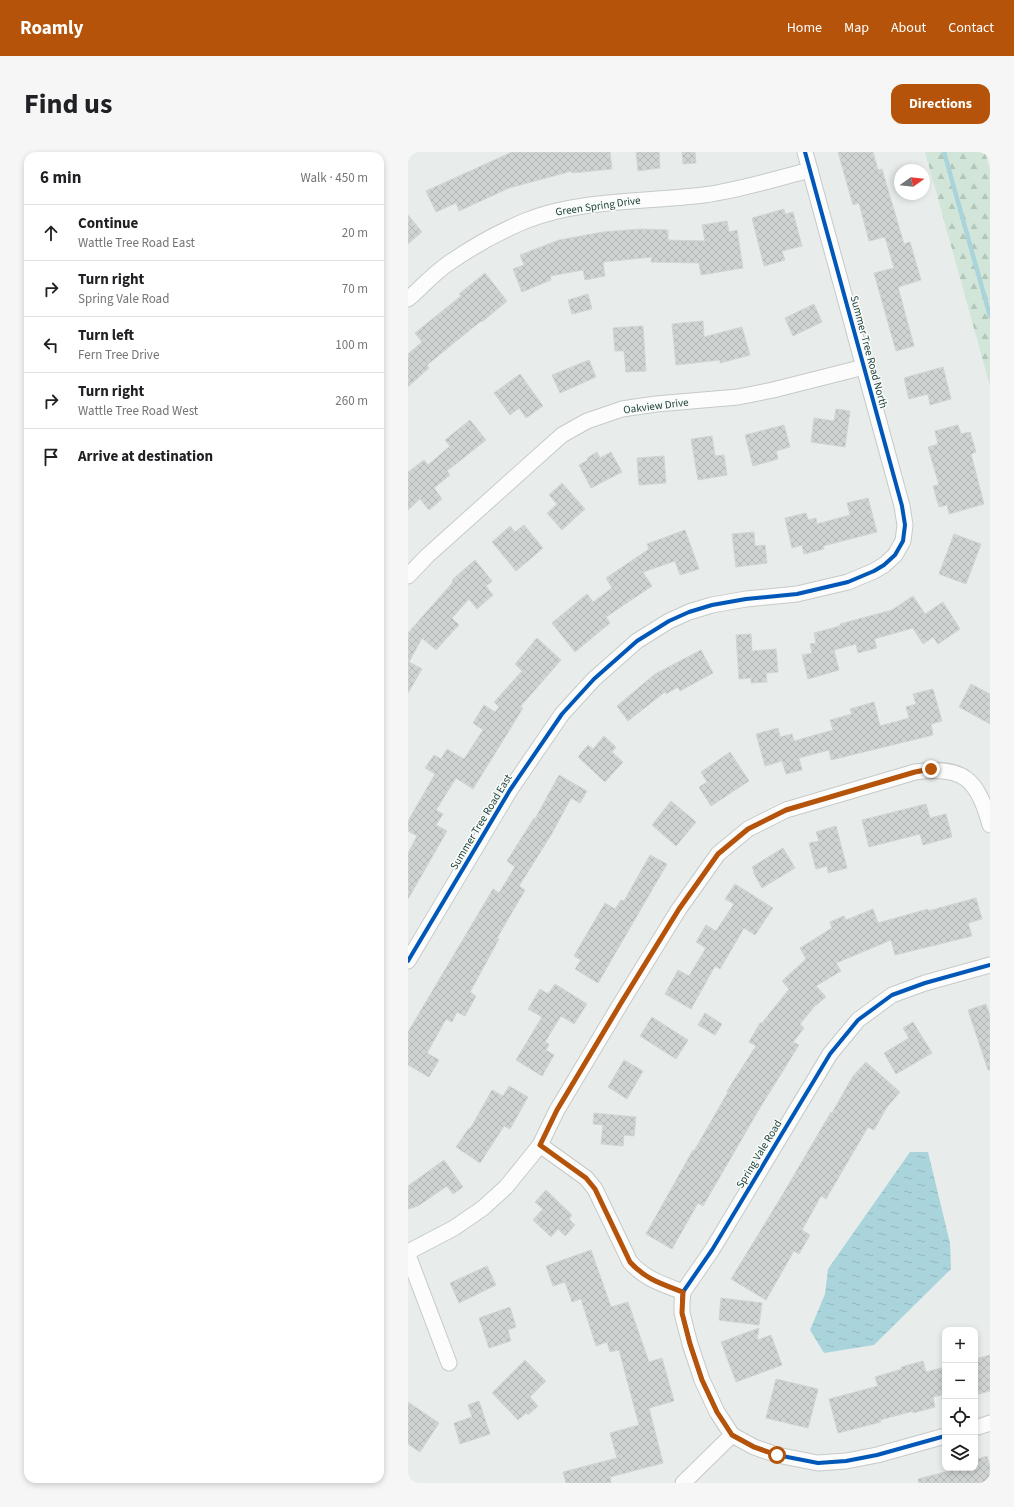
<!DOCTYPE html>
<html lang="en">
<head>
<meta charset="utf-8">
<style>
	:root { --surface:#fff; --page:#f6f6f6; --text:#202124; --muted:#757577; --line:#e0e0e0; --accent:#b45309 }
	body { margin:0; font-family:"Source Sans 3",sans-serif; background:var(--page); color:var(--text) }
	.controls { position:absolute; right:12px; bottom:12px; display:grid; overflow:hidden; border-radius:8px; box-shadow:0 2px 6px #0003 }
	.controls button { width:36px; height:36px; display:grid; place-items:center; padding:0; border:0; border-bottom:1px solid var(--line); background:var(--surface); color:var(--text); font:20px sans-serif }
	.compass { position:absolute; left:486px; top:12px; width:36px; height:36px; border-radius:50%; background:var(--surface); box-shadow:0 2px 6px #0003; rotate:75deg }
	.stop { position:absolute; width:12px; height:12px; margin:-9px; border:3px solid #b45309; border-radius:50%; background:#fff }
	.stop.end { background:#b45309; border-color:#fff; box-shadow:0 1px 4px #0008 }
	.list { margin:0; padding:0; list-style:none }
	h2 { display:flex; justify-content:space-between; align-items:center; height:52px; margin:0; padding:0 16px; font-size:17px }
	h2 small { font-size:13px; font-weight:400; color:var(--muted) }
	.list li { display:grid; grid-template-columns:26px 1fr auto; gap:12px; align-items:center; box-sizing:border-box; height:56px; padding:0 16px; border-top:1px solid var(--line) }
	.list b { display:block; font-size:15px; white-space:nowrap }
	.list p { margin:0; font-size:13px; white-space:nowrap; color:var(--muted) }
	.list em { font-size:13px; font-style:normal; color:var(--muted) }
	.icon { flex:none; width:22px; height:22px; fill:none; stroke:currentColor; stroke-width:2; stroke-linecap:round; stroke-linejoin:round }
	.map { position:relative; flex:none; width:582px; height:1331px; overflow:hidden; border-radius:12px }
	header { display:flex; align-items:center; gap:24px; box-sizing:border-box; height:56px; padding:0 20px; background:var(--accent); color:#fff }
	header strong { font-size:19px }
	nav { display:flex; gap:22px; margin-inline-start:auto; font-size:14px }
	.intro { display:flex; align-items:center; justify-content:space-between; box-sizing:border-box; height:96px; padding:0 24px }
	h1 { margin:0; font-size:28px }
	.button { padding:10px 18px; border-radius:12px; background:var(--accent); color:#fff; font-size:14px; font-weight:700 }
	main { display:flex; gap:24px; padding:0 24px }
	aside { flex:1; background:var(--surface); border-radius:12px; box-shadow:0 2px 6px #0003 }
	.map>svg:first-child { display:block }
	.forest { fill:url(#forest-firs) }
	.water { fill:url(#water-ripples) }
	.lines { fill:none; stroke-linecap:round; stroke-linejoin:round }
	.stream { stroke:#a9d4db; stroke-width:4.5 }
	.building { fill:url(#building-cross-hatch); stroke:#d1d6d4 }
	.minor-casing { stroke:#c5cac8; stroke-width:17 }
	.minor { stroke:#fcfcfc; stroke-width:15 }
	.cycleway-casing { stroke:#f7fbf9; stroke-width:6 }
	.cycleway { stroke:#0057b8; stroke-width:4 }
	.route { stroke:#b45309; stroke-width:5 }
	.labels { text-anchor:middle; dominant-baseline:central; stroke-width:3; stroke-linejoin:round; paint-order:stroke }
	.street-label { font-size:11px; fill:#24423a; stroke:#f7fbf9 }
</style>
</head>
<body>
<header>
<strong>Roamly</strong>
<nav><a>Home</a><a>Map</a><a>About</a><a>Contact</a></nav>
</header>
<div class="intro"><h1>Find us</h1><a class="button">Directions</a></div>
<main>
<aside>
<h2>6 min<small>Walk · 450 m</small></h2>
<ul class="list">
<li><svg class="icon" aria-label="ahead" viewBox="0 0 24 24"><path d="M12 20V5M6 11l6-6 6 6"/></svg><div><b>Continue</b><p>Wattle Tree Road East</p></div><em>20 m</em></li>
<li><svg class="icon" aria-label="right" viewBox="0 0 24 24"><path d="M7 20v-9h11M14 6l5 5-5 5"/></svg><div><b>Turn right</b><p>Spring Vale Road</p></div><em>70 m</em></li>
<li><svg class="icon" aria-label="left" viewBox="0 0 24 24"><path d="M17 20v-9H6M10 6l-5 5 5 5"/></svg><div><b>Turn left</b><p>Fern Tree Drive</p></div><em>100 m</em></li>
<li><svg class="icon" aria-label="right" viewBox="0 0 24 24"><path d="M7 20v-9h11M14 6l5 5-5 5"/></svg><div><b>Turn right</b><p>Wattle Tree Road West</p></div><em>260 m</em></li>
<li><svg class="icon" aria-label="arrive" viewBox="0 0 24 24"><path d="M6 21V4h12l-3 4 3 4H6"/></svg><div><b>Arrive at destination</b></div></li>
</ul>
</aside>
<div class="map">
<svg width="582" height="1331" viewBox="0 0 582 1331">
	<defs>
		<pattern id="forest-firs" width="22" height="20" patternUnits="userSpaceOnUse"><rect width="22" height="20" fill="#d1e6d8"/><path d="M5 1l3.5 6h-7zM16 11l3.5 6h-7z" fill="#b3c6ba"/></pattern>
		<pattern id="water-ripples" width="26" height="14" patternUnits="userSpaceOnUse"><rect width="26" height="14" fill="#a9d4db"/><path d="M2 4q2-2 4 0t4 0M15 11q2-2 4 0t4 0" fill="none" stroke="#91b7bd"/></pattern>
		<pattern id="building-cross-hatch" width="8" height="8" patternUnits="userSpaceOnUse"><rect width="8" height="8" fill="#cfd4d2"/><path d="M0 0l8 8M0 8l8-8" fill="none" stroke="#b2b7b5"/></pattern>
	</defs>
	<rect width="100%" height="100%" fill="#e8edeb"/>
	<polygon class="forest" points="517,0 577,0 582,18 582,234"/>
	<polygon class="water" points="502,1000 520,1000 542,1091 543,1117 466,1193 416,1201 402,1178 417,1142 420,1117"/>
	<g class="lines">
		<polyline class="stream" points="536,0 582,164"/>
	</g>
	<g class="building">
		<polygon points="104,0 202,0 204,17 164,21 164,19 101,36 51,59 48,51 28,60 18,39"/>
		<polygon points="228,0 251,0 252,16 230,19"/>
		<polygon points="274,0 287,0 288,11 275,12"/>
		<polygon points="430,0 465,0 470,18 474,17 496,92 502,90 513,128 490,135 506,194 488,199 466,121 486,116 477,85 461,89 451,51 445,53"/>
		<polygon points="376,57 377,62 385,60 394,94 374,99 377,108 356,114 344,66"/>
		<polygon points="0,63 14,80 0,92"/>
		<polygon points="319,69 321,80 329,78 335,116 293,123 291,111 243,110 244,105 195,110 197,124 177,128 175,118 142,124 143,128 114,140 105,117 116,113 112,103 151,88 195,80 232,77 260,78 260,88 297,89 294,73"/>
		<polygon points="77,121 99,149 74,170 73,169 19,213 21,216 0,235 0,202 14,190 7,181 53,144 51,142"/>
		<polygon points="180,142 184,157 164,162 160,148"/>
		<polygon points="406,152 414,170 385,184 377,166"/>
		<polygon points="295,169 296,185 334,175 342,203 312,211 312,208 268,213 264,172"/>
		<polygon points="235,174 238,219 218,220 216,199 207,199 205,176"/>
		<polygon points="181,208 188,225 152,241 144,223"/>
		<polygon points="535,215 543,247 522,253 520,242 501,247 496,226"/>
		<polygon points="112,222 135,254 118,266 111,256 102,263 86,241"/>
		<polygon points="428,257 442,259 437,295 403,290 406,266 426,269"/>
		<polygon points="62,268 78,288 39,319 42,323 26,336 34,347 21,358 12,347 0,358 0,320 16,308 20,313 42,294 37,288"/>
		<polygon points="376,273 382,295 368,299 370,307 345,314 337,283"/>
		<polygon points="550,273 553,282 562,280 568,300 563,302 576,352 541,362 539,353 531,355 525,334 531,333 520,295 530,292 527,279"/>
		<polygon points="304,284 307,304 316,303 319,323 290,328 283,287"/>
		<polygon points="189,300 192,306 203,300 214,320 183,336 171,313 180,308 179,306"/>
		<polygon points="256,304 258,331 231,333 229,306"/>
		<polygon points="154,331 177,357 154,378 139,361 149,352 141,343"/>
		<polygon points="460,346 469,380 415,394 416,397 396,402 394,393 384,396 377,366 398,361 400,368 408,366 409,372 442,363 439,351"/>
		<polygon points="116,373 135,396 108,419 84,390 102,374 107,380"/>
		<polygon points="277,378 291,417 272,423 267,409 235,420 244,434 198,465 202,471 167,500 144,471 179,442 185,450 204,436 198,426 241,397 239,392"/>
		<polygon points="346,380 347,394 357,393 359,411 328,415 324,382"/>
		<polygon points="546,382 573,392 558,432 531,422"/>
		<polygon points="67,408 84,429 78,434 85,443 69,457 61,447 44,466 51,473 28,498 14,486 1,510 14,517 0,541 0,481 45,430 44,428"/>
		<polygon points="505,444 517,462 535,450 552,477 530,492 525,485 515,492 505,476 466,487 469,496 450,501 448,492 426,498 431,518 400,527 394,503 404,501 402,492 408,491 406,481 432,474 432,472 484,458"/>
		<polygon points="343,482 344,499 368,497 370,520 358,521 359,530 343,531 343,526 331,527 328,483"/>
		<polygon points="129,486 153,508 112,555 115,556 65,637 48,626 28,658 35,662 28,673 39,679 0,747 0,701 9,684 0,679 0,669 27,622 17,616 26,603 33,607 39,597 56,607 75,578 65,571 76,553 87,560 91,555 86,550 114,519 107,512"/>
		<polygon points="293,498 305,521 272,539 270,535 258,542 257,540 220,569 209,554 247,522"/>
		<polygon points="563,532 582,542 582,572 551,555"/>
		<polygon points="525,537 534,569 523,572 525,583 423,608 421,598 391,606 394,618 378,622 374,609 357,614 348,582 370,576 372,585 384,582 386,589 425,578 422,568 444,562 442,557 466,550 472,574 501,566 498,555 508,552 505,542"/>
		<polygon points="196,584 208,595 204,600 215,610 197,630 170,605 180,593 185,597"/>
		<polygon points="322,600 341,629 303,654 291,635 299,630 293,620"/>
		<polygon points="151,623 179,639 172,651 163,646 143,683 111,734 117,738 89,786 91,787 62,840 68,844 57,864 49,860 44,870 38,867 19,901 31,908 21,925 0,913 0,880 85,737 91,741 107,715 99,709 126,666 127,667"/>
		<polygon points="263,649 288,670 268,694 244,673"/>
		<polygon points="518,652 522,666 538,662 544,685 515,693 512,682 461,695 454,668"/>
		<polygon points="428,674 439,716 420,721 419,714 408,717 401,691 411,689 408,680"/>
		<polygon points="375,696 387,716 354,736 345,720 346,719 344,715"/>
		<polygon points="242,703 259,712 190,831 167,817 173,808 166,804 197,751 207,757 213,748 216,749"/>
		<polygon points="327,732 365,756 347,783 336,776 312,817 307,814 283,857 257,842 270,818 281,824 298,796 288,790 298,773 308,779 326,752 317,747"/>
		<polygon points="568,746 574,767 560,771 564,784 487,803 483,788 428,811 433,819 408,834 418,845 406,855 392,872 396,876 385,890 391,893 350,959 295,1054 290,1051 264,1097 238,1082 285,998 286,999 320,940 319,939 348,894 341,890 352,871 354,871 381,837 374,829 398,807 392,796 424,776 424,777 422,770 436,764 438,768 465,757 470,771 520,757 520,759"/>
		<polygon points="147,832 179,852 166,872 153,864 137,890 141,892 138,898 146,903 134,924 108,908 134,865 120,857 132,837 140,842"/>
		<polygon points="578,852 582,864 582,918 580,918 560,858"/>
		<polygon points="297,861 314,872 307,883 290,873"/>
		<polygon points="244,865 280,888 268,907 232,884"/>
		<polygon points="505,870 524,901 488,922 476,901 501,886 495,876"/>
		<polygon points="216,908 235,919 219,947 200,935"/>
		<polygon points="458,910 492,940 479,955 466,978 460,975 418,1047 413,1044 394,1078 402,1083 391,1102 386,1099 358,1148 323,1127 375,1042 423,960 424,961 445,924"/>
		<polygon points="101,934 120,945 102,977 96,974 72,1011 48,995 61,976 62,977 84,938 95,944"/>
		<polygon points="186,961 228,965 226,984 216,983 215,994 193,992 195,973 185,972"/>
		<polygon points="36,1008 55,1035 45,1042 39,1034 10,1054 0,1057 0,1034"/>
		<polygon points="138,1038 164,1063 161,1067 167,1073 157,1084 150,1077 143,1085 125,1068 135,1057 127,1050"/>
		<polygon points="183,1098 203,1155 220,1150 241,1210 254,1206 266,1249 241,1256 255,1311 202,1325 203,1331 158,1331 155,1320 209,1306 202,1281 231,1273 211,1198 202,1200 199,1190 188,1194 173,1147 164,1150 157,1130 145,1134 138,1114"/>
		<polygon points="79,1114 88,1133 51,1151 42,1131"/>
		<polygon points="313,1146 354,1151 351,1173 311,1168"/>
		<polygon points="102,1155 108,1175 100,1178 103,1189 81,1196 71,1166"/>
		<polygon points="351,1176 349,1188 363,1183 374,1213 328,1230 313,1190"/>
		<polygon points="582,1203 582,1239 567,1243 567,1207"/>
		<polygon points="117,1208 138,1229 122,1245 130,1254 120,1263 118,1261 110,1268 84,1241"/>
		<polygon points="515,1209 518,1220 537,1215 537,1242 525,1245 527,1255 505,1261 505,1259 472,1268 473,1270 430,1281 421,1247 470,1234 467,1225 494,1217 493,1215"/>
		<polygon points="368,1227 410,1237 400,1276 358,1266"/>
		<polygon points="71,1249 82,1282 52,1292 46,1271 64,1265 60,1253"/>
		<polygon points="0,1250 31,1271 12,1300 0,1292"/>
		<polygon points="579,1304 582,1315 582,1331 511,1331 510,1327 552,1316 567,1316 567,1308"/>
	</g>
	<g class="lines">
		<defs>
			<g id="minor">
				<path d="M0,147C13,136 26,121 41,111C64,95 91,80 117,69C171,47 239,50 296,43C332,38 367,27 402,18"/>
				<polyline points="0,424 19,404 154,283 179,269 214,257 248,252 330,245 365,238 456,215"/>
				<polyline points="0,809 102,638 154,562 186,527 229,489 261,469 281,460 304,453 338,447 389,442 440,430 466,419 476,413 487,403 495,389 497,373 494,354 397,0"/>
				<path d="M132,993L178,1026L187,1037L222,1110C237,1127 254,1132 275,1140"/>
				<path d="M0,1100L46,1076L75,1056L98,1035L120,1008L132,993L149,958L213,851L271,757L310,702L340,677L378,658L507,620C556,613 570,628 582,673"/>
				<polyline points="0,1103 41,1211"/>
				<polyline points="567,1276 582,1271"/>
				<polyline points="537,1284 469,1303 438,1309 410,1311 369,1303 346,1295 324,1283 309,1260 294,1228 282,1192 274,1161 274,1150 275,1140 304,1098 422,902 450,868 484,843 517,831 582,813"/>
				<polyline points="275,1331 324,1283"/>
			</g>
		</defs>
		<use href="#minor" class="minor-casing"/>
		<use href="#minor" class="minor"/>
		<defs>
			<g id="cycleway">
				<polyline points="0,809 102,638 154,562 186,527 229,489 261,469 281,460 304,453 338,447 389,442 440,430 466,419 476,413 487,403 495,389 497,373 494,354 397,0"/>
				<polyline points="537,1284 469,1303 438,1309 410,1311 369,1303 346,1295 324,1283 309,1260 294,1228 282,1192 274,1161 274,1150 275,1140 304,1098 422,902 450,868 484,843 517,831 582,813"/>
			</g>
		</defs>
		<use href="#cycleway" class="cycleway-casing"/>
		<use href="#cycleway" class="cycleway"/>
	</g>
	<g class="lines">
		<path class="route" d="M369,1303L346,1295L324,1283L309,1260L294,1228L282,1192L274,1161L275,1140C254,1132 237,1127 222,1110L187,1037L178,1026L132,993L149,958L213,851L271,757L310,702L340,677L378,658L507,620L523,617"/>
	</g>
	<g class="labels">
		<g class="street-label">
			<text transform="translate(190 54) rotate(-8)">Green Spring Drive</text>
			<text transform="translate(461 200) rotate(75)">Summer Tree Road North</text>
			<text transform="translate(248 254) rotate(-7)">Oakview Drive</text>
			<text transform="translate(73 670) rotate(-59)">Summer Tree Road East</text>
			<text transform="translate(351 1002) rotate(-59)">Spring Vale Road</text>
		</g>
	</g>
</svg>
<div class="controls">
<button>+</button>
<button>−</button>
<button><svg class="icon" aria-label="locate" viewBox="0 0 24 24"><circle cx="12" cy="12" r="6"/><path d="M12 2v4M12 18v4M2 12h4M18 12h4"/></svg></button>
<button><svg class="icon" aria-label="layers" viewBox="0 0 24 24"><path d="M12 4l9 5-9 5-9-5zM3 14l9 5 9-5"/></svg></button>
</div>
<svg class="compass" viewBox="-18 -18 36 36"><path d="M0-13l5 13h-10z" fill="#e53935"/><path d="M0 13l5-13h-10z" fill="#757577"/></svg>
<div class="stop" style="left:369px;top:1303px"></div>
<div class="stop end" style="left:523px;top:617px"></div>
</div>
</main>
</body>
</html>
